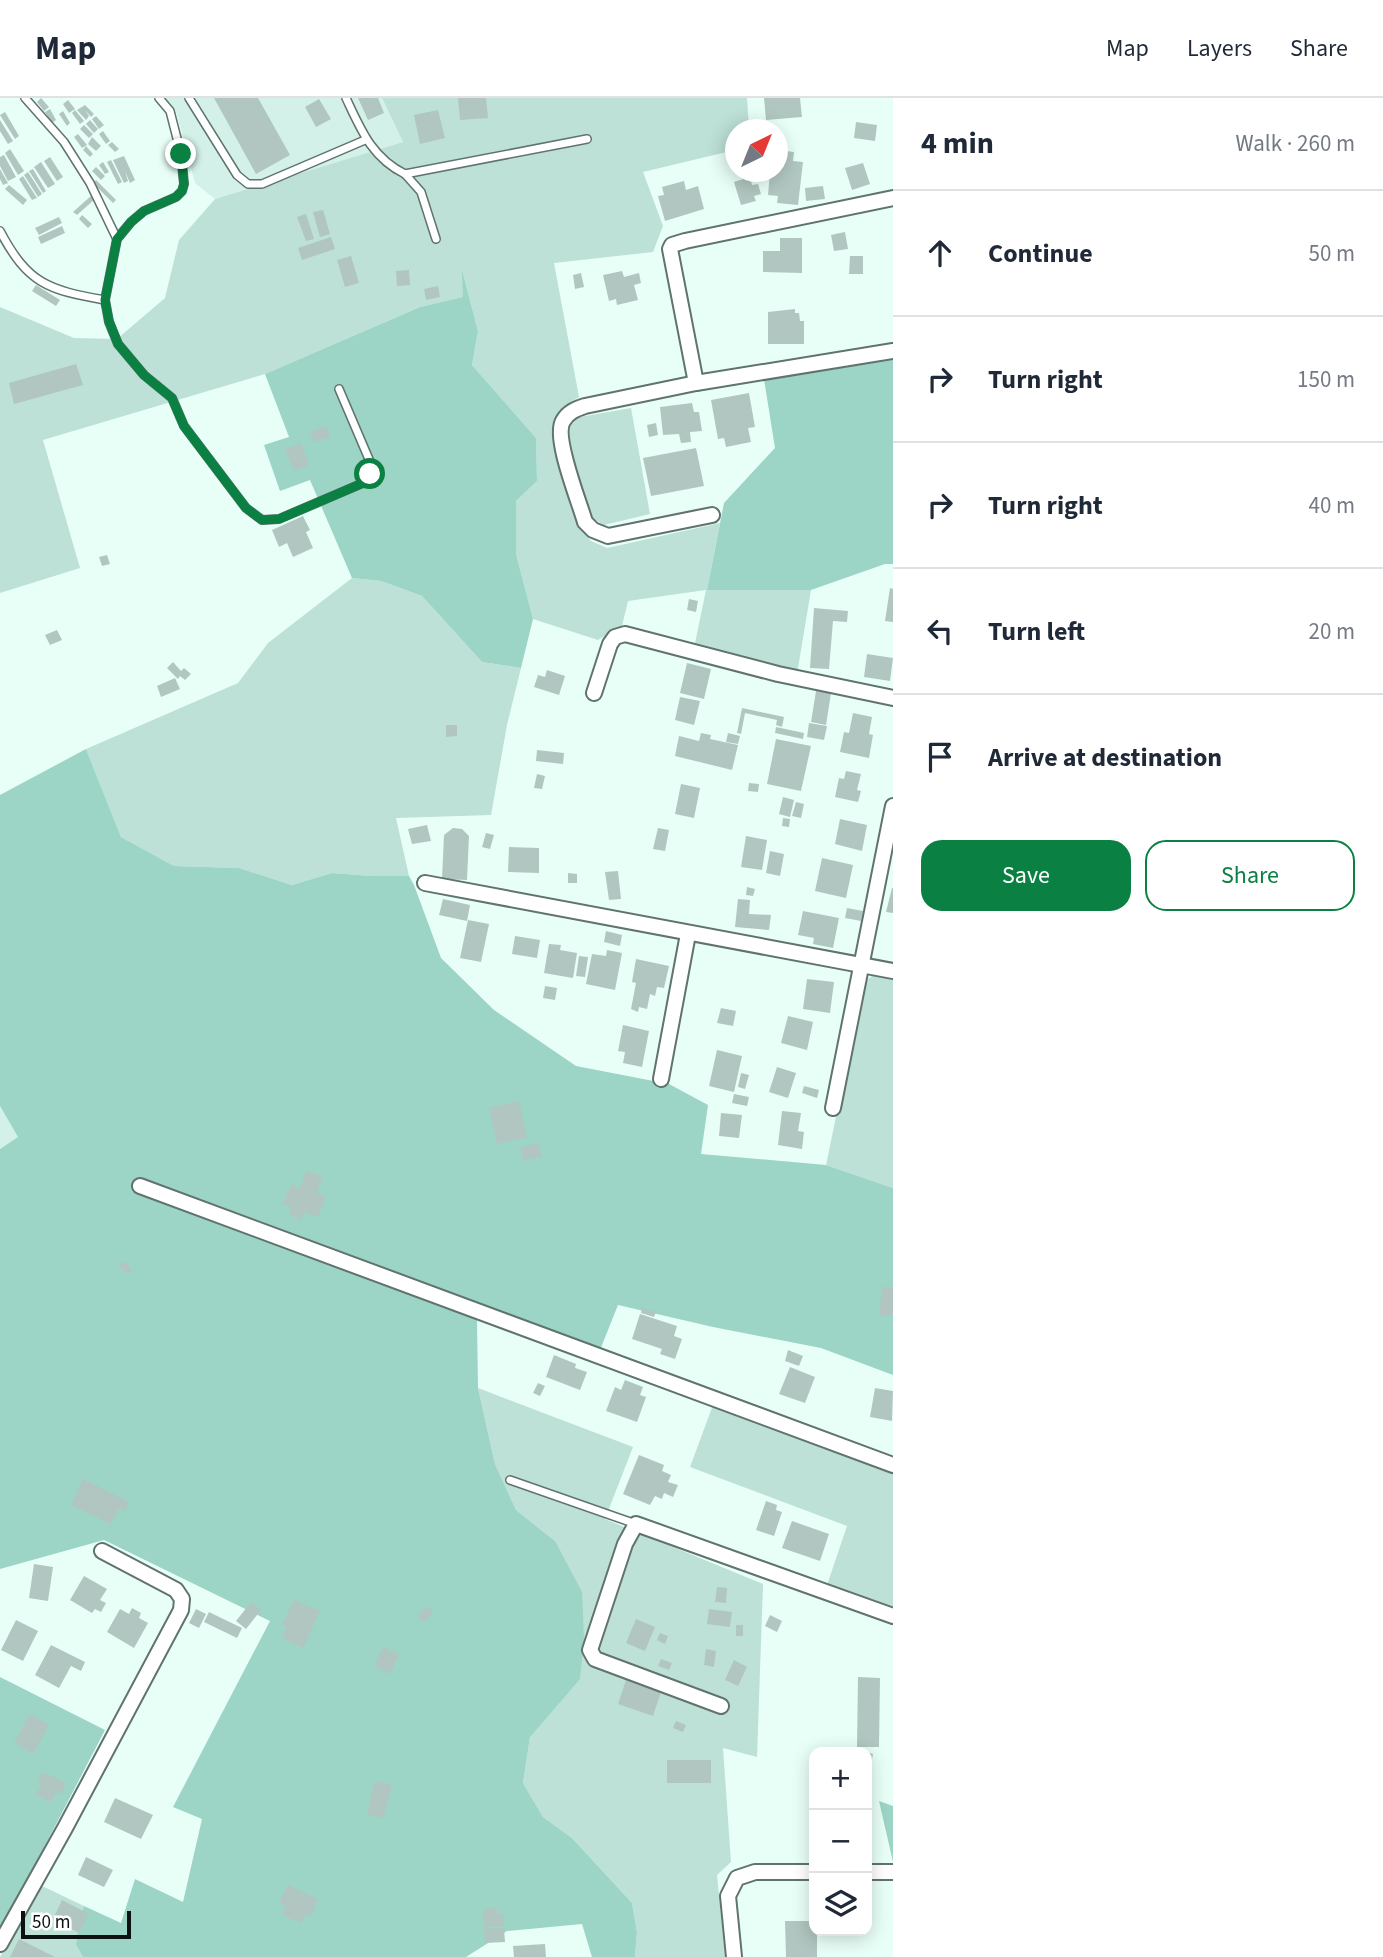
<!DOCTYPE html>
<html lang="en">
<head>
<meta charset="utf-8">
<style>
	:root { --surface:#fff; --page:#f2f2f3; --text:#1f2937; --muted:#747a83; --line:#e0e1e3; --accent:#0b8043 }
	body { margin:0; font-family:"Source Sans 3",sans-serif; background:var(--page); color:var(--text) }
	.controls { position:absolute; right:21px; bottom:21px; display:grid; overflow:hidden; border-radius:14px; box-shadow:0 4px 18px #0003 }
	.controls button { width:63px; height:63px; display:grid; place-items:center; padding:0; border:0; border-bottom:2px solid var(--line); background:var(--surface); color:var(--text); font:35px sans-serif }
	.compass { position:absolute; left:725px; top:21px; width:63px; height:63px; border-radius:50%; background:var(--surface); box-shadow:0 4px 18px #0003; rotate:43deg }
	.scale { position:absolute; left:21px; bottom:18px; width:110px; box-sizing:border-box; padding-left:7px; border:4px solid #0b1210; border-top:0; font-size:19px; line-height:24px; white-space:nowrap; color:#0b1210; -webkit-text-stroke:5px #fff; paint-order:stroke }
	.stop { position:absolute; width:21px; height:21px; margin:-16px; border:5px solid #0b8043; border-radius:50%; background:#fff }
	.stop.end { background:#0b8043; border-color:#fff; box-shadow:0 2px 7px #0008 }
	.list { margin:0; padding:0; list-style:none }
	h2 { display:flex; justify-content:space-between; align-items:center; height:91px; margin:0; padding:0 28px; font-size:30px }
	h2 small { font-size:23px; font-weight:400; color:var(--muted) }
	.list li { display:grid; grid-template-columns:46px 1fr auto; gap:21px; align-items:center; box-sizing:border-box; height:126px; padding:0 28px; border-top:2px solid var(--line) }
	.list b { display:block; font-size:26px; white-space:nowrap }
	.list em { font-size:23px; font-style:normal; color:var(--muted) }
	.actions { display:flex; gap:14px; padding:21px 28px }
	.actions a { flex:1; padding:16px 0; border:2px solid var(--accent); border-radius:21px; text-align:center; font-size:24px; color:var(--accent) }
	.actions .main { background:var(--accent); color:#fff }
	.icon { flex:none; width:38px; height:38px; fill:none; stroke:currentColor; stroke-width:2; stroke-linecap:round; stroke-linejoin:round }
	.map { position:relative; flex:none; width:893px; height:1859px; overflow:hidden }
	header { display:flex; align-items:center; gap:42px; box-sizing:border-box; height:98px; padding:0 35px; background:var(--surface); border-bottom:2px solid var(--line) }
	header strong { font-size:33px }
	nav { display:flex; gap:38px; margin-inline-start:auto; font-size:24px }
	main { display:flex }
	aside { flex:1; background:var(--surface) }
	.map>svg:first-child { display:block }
	.built { fill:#d3f1e8 }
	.green { fill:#bde1d7 }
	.forest { fill:#9cd4c5 }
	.building { fill:#b1c6c0 }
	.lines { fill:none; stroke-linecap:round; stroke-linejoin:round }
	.lane-casing { stroke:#60736e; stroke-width:10 }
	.street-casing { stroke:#60736e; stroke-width:18 }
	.lane { stroke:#fff; stroke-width:7 }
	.street { stroke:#fff; stroke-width:14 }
	.route { stroke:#0b8043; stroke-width:9 }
</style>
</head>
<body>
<header>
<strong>Map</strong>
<nav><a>Map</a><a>Layers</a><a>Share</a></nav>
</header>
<main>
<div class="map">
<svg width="893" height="1859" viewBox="0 0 893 1859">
	<rect width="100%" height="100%" fill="#e8fff8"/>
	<g class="built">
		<polygon points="165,0 382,0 403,44 215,101 195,85 176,13"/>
		<polygon points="0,1008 18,1039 0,1051"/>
	</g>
	<g class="green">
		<polygon points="382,0 747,0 749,31 736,32 735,52 643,74 663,128 653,154 554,165 579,299 568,306 558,317 553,339 578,427 591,443 607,450 720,425 707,492 811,492 797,576 694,550 706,492 628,503 622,528 598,542 533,521 516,456 516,403 537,383 536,340 472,267 478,233 463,176 464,199 420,209 265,276 43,342 80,470 0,495 0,209 74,240 117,241 165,200 179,142 215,101 403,44"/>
		<polygon points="631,310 650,416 604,427 589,418 566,337 574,320"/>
		<polygon points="352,480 381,483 422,498 482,564 521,570 507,627 491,717 396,720 409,778 371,778 332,775 292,787 239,770 174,768 121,739 86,651 238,585 268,545"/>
		<polygon points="876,875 893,879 893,1090 826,1067 864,884"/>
		<polygon points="478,1290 633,1349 605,1421 763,1486 757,1659 723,1650 731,1764 717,1777 725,1859 635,1859 637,1834 632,1805 572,1740 543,1719 523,1685 530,1639 551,1612 555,1443 516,1412 495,1366"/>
		<polygon points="713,1307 893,1376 893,1514 826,1490 847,1428 690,1369"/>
		<polygon points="40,1787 84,1808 79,1822 76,1847 83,1859 0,1859"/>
	</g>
	<g class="forest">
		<polygon points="462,172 478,233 472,267 536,340 537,383 516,403 516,456 533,521 521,570 482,564 422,498 381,483 352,480 310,382 280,393 264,347 289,339 265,276 420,209 463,199"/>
		<polygon points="893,253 893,466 885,466 811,492 707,492 724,405 775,350 763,275"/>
		<polygon points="86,651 121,739 174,768 239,770 292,787 332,775 371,778 409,778 414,787 441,860 494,912 576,968 669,986 708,1007 701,1056 826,1067 893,1090 893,1277 821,1250 713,1229 618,1207 600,1252 477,1221 478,1290 495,1366 516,1412 555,1443 582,1494 584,1542 580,1581 530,1639 523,1685 543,1719 572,1740 632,1805 637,1834 635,1859 592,1859 582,1826 507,1833 466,1859 83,1859 76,1847 79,1822 84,1808 121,1825 135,1781 183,1804 202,1721 173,1709 270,1523 104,1442 0,1471 0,1051 18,1039 0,1008 0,697"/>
		<polygon points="0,1579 105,1632 0,1834"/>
		<polygon points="879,1703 893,1708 893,1764"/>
	</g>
	<g class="building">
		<polygon points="41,0 49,9 44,13 37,4"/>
		<polygon points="214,0 258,0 290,57 256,76"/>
		<polygon points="358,0 378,0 384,15 368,22"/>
		<polygon points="458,0 486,0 488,20 460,22"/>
		<polygon points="764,0 800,0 802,19 766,22"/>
		<polygon points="319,1 331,21 316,29 305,9"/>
		<polygon points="68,2 75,11 69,15 63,6"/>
		<polygon points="85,7 94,16 91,19 85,12 89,18 86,22 77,12"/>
		<polygon points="50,11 56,22 52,25 45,14"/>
		<polygon points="75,12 84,23 80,26 72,15"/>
		<polygon points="438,12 445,40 420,46 414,17"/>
		<polygon points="63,13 70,25 67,28 59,16"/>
		<polygon points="5,14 19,38 15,41 0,17"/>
		<polygon points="96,18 104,27 99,31 92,21"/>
		<polygon points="0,22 13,43 8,46 0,33"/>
		<polygon points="90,22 98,31 94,35 86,26"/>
		<polygon points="856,24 877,27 875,43 854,40"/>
		<polygon points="84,27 93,36 89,40 80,31"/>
		<polygon points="103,33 110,43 106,46 99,36"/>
		<polygon points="78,36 87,47 82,50 74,39"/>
		<polygon points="92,39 101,48 96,53 88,46"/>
		<polygon points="112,44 119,51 115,54 108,47"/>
		<polygon points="86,48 93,56 90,59 83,52"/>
		<polygon points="10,51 24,73 18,77 5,55"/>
		<polygon points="778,52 794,54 793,63 803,64 798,107 777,105 778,98 768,97 770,74 778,74"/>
		<polygon points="4,57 16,79 8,83 0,68 0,59"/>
		<polygon points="124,58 135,82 130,85 125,73 128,83 124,85 113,62"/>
		<polygon points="50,59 63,79 57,83 44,63"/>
		<polygon points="111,62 122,84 118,86 107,64"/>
		<polygon points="41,64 55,86 48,90 34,69"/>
		<polygon points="103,64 109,74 105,76 99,67"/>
		<polygon points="863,65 870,86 852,92 845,70"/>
		<polygon points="96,69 105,78 101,82 92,73"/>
		<polygon points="0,71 8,85 3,87 0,81"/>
		<polygon points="33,71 46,93 43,95 29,73"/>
		<polygon points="28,74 42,96 38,99 24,77"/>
		<polygon points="23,78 37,100 32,102 19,81"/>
		<polygon points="750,79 752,87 758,86 761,96 754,98 756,103 741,107 734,84"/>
		<polygon points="96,82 116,102 113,105 93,85"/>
		<polygon points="684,83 686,92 698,88 704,111 665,123 658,98 664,97 662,89"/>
		<polygon points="9,87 27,102 23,107 5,91"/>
		<polygon points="823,88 825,101 806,103 805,90"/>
		<polygon points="92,97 95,101 77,117 73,114"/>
		<polygon points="323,112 330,136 320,139 313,114"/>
		<polygon points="306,116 314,141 306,143 297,119"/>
		<polygon points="82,117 92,126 88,130 79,121"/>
		<polygon points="59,119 62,125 39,137 35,130"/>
		<polygon points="62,128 65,135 41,146 38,139"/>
		<polygon points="845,134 848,151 834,153 831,137"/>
		<polygon points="331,139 335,151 302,162 298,150"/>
		<polygon points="780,140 802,140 802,175 763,174 763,153 780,153"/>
		<polygon points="351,158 359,185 345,189 337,162"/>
		<polygon points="850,158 863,158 863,176 849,176"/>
		<polygon points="409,172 410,187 397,188 396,173"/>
		<polygon points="622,173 624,179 639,175 641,185 634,187 638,202 617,207 616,201 609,203 603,177"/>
		<polygon points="581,175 584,189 575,191 573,177"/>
		<polygon points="36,187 60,202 56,208 32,193"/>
		<polygon points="438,188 440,199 426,202 424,191"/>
		<polygon points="795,211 795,215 799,215 800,223 804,223 804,246 768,246 768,214"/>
		<polygon points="76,266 83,287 14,306 9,285"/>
		<polygon points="749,295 755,329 748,330 751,344 726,349 724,340 718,341 711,302"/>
		<polygon points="692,305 694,314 699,314 702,333 690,334 691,344 681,345 679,336 663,337 660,309"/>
		<polygon points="656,325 658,337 649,339 647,327"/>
		<polygon points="327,328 330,339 314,344 310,334"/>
		<polygon points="301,345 309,367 294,373 285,351"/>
		<polygon points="696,350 704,388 651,398 643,360"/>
		<polygon points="303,418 310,432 306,434 313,450 293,459 287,445 279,449 272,432"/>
		<polygon points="107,457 110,466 102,468 99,459"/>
		<polygon points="890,490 893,491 893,524 885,523"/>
		<polygon points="689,501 698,503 696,514 687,512"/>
		<polygon points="814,510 848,513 847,524 833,523 829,571 810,570"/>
		<polygon points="57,532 62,542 50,547 45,537"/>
		<polygon points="867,556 893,560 890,583 864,579"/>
		<polygon points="173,564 181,573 184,570 191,576 185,582 180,578 178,581 167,570"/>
		<polygon points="687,565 711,571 704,601 680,595"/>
		<polygon points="547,572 565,578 559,597 534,589 538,577 545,579"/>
		<polygon points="175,580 180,591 161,599 157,588"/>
		<polygon points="816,593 831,595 826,627 811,624"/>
		<polygon points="680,599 700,603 694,627 675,622"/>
		<polygon points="742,610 784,619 782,629 776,627 777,622 745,615 741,636 737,635"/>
		<polygon points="853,615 872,619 869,636 873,637 869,660 840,654 844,634 849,635"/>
		<polygon points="809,625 827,628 824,642 807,639"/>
		<polygon points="446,627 457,627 457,638 446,639"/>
		<polygon points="776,629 804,635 803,641 775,635"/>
		<polygon points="701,635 711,637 710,641 738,647 732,672 675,658 679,638 699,643"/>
		<polygon points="728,635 740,638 738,646 726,644"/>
		<polygon points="776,641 811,648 801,693 767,686"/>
		<polygon points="537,652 564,655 563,666 536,663"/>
		<polygon points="846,673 861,676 857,692 861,693 858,704 835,699 839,680 844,681"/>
		<polygon points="537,676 545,678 542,691 534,690"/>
		<polygon points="749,685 759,686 758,694 748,693"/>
		<polygon points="681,686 700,690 694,720 675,716"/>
		<polygon points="783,699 794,702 790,719 779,716"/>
		<polygon points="796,704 804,706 801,720 792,718"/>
		<polygon points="783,720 790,721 789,729 782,728"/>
		<polygon points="840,721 867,727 862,753 835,746"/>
		<polygon points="427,727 431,743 412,746 408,731"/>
		<polygon points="453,730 462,731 469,738 467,782 442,781 444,737"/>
		<polygon points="658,730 669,732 665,753 653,751"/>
		<polygon points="486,735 494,737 490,751 482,749"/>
		<polygon points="746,738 767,742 762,772 741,769"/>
		<polygon points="509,749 539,750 539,775 508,774"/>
		<polygon points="770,753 784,756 780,778 766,775"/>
		<polygon points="822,760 853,767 846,800 815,793"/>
		<polygon points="618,773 621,801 609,802 605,774"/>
		<polygon points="568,775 577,776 577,785 568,785"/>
		<polygon points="747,789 755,791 753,798 746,797"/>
		<polygon points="892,790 893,790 893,815 886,814"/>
		<polygon points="443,801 470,807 467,823 439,817"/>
		<polygon points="738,801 750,802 749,816 771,817 769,832 735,829"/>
		<polygon points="847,810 863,813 861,823 845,820"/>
		<polygon points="803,813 839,820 833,850 813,846 814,840 798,837"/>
		<polygon points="468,822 489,826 481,864 460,860"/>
		<polygon points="606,833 622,837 620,848 604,844"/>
		<polygon points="515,838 540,842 537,860 512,856"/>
		<polygon points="549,846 561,847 560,852 577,855 573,880 544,875"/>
		<polygon points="607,852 622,855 615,892 586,886 592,856 606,858"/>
		<polygon points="579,858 588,859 585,879 576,878"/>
		<polygon points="636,861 669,868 664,890 657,889 655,898 650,896 647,911 639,909 638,914 631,911 636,885 632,884"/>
		<polygon points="807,881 834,884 830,915 803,911"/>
		<polygon points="545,888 557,890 555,902 543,900"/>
		<polygon points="721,910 736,913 733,928 717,925"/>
		<polygon points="788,918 813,924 807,952 781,945"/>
		<polygon points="623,927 649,933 642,969 623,965 625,954 618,953"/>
		<polygon points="717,952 742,958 734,994 709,988"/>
		<polygon points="777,969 796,975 788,1000 769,994"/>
		<polygon points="741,975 749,977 745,991 738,989"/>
		<polygon points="804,988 819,992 817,1000 802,995"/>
		<polygon points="734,996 749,999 747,1008 732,1005"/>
		<polygon points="519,1003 527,1039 497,1046 489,1010"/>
		<polygon points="782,1013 801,1015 798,1033 804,1034 802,1051 778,1047"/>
		<polygon points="721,1015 742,1017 739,1040 719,1038"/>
		<polygon points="538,1045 542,1058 524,1063 520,1050"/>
		<polygon points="306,1073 323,1079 317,1095 326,1099 318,1119 304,1114 301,1122 289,1117 291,1109 283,1106 291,1086 300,1090"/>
		<polygon points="123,1163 132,1171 128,1176 118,1168"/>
		<polygon points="882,1189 893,1190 893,1218 879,1217"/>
		<polygon points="642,1210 656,1214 654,1219 641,1215"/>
		<polygon points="640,1216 677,1228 674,1238 682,1241 675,1261 660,1256 662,1251 632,1241"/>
		<polygon points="788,1252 803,1258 799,1268 785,1263"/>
		<polygon points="554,1257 576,1266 575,1270 587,1274 580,1292 546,1279"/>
		<polygon points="790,1269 815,1279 805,1305 779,1296"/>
		<polygon points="625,1282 643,1289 640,1297 646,1299 637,1324 606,1313 615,1289 621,1292"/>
		<polygon points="538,1285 545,1288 540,1298 533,1295"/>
		<polygon points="875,1290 893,1293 892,1323 870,1319"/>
		<polygon points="639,1357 664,1367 662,1373 671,1377 668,1384 678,1387 673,1399 664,1395 662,1401 655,1398 650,1407 623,1396"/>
		<polygon points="83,1381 129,1404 125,1413 119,1410 111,1426 71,1407"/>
		<polygon points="766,1403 777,1407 776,1412 782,1414 774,1438 756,1432"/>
		<polygon points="792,1423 829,1436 820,1463 782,1450"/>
		<polygon points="34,1466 53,1469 48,1503 29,1500"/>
		<polygon points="84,1478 107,1491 100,1502 106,1505 101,1514 95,1511 92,1515 70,1502"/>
		<polygon points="717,1489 727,1490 726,1505 715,1504"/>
		<polygon points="294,1502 320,1513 303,1550 282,1540 287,1529 282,1526"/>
		<polygon points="251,1504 261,1512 246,1531 236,1523"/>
		<polygon points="427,1508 434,1514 424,1524 417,1518"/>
		<polygon points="132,1510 141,1515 139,1520 148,1525 134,1550 107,1534 120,1511 129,1516"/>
		<polygon points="196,1511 206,1516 199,1530 189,1525"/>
		<polygon points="709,1511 732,1514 730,1529 707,1526"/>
		<polygon points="209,1514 242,1530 237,1540 204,1524"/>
		<polygon points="770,1517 782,1523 777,1534 765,1528"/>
		<polygon points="636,1521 655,1529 645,1553 626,1545"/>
		<polygon points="16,1522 38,1533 23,1563 1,1552"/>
		<rect x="736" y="1527" width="7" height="11"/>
		<polygon points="660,1535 668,1538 665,1546 657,1542"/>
		<polygon points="51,1547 85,1564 81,1573 71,1568 59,1590 35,1577"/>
		<polygon points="383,1549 399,1556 390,1576 374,1568"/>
		<polygon points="706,1551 716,1553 714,1569 704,1567"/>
		<polygon points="661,1561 672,1565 669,1572 658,1568"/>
		<polygon points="734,1562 747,1569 738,1588 725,1582"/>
		<polygon points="627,1579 662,1591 653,1618 618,1606"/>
		<polygon points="858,1579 880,1580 879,1649 857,1649"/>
		<polygon points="30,1616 49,1627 33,1656 14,1645"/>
		<polygon points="676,1623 686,1627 683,1634 673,1630"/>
		<polygon points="867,1654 873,1656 870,1672 867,1672"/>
		<rect x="667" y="1662" width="44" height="23"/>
		<polygon points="42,1674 66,1685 61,1696 56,1694 51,1704 36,1697 42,1686 37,1684"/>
		<polygon points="375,1683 392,1687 383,1720 367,1716"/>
		<polygon points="115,1700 153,1717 141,1741 104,1724"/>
		<polygon points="86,1759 113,1772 104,1789 78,1777"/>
		<polygon points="288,1787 318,1801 310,1819 304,1817 301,1825 282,1817 286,1808 279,1805"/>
		<polygon points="62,1802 89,1816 79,1835 53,1821"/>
		<polygon points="497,1810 497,1816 504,1816 504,1828 484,1829 483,1811"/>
		<polygon points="785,1823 814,1823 814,1833 817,1833 817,1859 786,1859"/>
		<polygon points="504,1830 505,1844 485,1845 484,1831"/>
		<polygon points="19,1841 55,1859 10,1859"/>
		<polygon points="545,1846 546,1859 514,1859 513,1848"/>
	</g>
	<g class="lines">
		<defs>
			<g id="lane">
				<polyline points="25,0 64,44 90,85 117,141"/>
				<polyline points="159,0 170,13 181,56 184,86 182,93 176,99 144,113 131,124 117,141 105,202 109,224 118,246 144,277 172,300 184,328 246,410 262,422 279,421 363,385 370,376 371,366 339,291"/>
				<polyline points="189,0 237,77 248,86 262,86 365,42"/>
				<path d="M346,0C361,32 372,60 405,76L587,41"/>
				<polyline points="405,76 421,94 436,141"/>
				<path d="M0,133C28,186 48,192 105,202"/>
				<polyline points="510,1382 636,1426"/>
			</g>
			<g id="street">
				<polyline points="893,100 685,143 672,147 670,151 696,285 893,253"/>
				<path d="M696,285L585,308C576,311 568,314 563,323C553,339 579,403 585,424L593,432L608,438L712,417"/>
				<polyline points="594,595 610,546 615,539 625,536 778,576 893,600"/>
				<polyline points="425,785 893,873"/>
				<polyline points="661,981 688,836"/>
				<polyline points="833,1010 893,708"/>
				<polyline points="140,1088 893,1367"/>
				<polyline points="721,1608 595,1561 590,1552 625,1446 636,1426 893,1518"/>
				<polyline points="867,1774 893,1774"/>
				<polyline points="0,1846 65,1730 181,1512 182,1501 176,1492 102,1453"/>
				<polyline points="734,1859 728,1798 737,1780 755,1774 814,1774"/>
			</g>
		</defs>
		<use href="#lane" class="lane-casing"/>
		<use href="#street" class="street-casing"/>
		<use href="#lane" class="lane"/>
		<use href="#street" class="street"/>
	</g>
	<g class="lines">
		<polyline class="route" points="181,56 184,86 182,93 176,99 144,113 131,124 117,141 105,202 109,223 118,246 144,277 172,300 184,328 246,410 262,422 279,421 363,385 370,376"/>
	</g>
</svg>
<div class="controls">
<button>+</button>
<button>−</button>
<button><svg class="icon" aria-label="layers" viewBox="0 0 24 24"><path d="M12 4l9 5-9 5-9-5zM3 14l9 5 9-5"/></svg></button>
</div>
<svg class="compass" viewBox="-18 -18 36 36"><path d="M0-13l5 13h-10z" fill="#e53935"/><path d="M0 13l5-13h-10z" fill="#747a83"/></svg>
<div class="scale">50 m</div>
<div class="stop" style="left:370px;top:376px"></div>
<div class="stop end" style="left:181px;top:56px"></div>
</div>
<aside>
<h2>4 min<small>Walk · 260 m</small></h2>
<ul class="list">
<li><svg class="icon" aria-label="ahead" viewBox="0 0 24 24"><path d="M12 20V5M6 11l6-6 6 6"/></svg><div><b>Continue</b></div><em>50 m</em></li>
<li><svg class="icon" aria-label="right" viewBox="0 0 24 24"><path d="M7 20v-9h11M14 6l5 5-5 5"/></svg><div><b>Turn right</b></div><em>150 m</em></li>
<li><svg class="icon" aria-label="right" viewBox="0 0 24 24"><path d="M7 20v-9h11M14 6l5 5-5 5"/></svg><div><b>Turn right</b></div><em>40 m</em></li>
<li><svg class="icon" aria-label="left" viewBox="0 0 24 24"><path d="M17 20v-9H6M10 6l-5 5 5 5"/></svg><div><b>Turn left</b></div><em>20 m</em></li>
<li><svg class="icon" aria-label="arrive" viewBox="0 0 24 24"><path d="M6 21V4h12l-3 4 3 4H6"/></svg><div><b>Arrive at destination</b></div></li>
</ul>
<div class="actions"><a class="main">Save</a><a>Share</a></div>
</aside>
</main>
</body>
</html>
